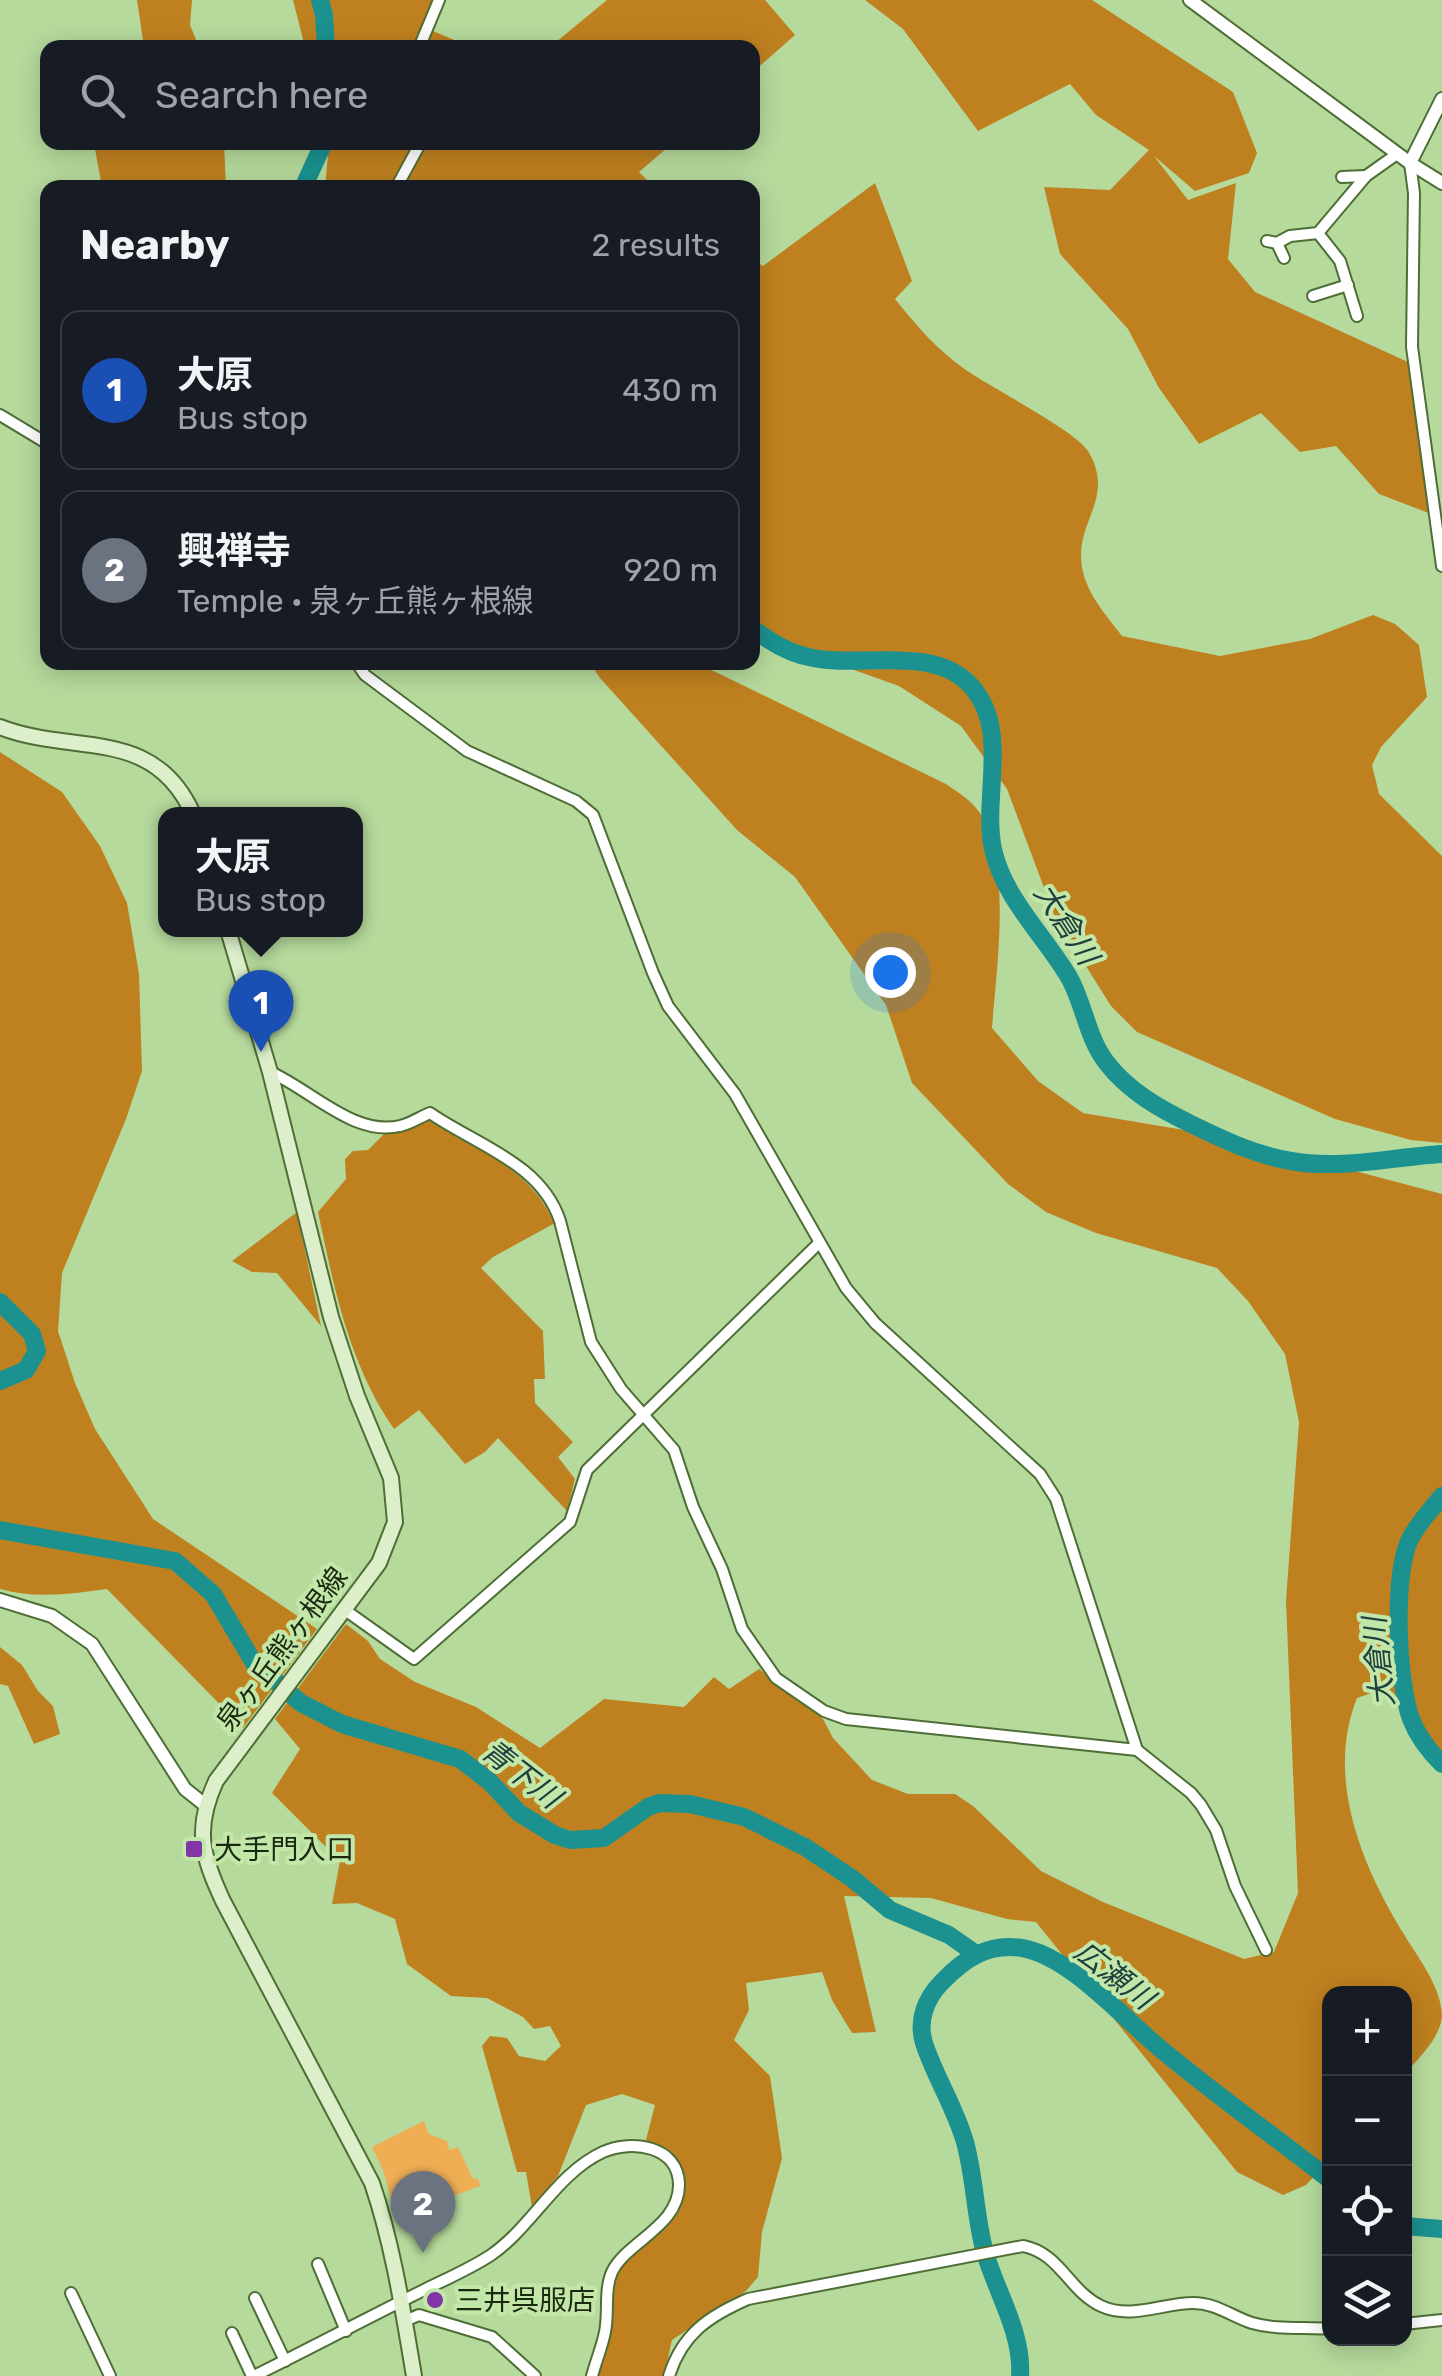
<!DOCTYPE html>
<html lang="en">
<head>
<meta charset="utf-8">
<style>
	:root { --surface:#171b24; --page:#20242c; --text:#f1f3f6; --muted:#9ea1a6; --line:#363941; --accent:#0f766e }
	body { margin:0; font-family:Rubik,"Noto Sans JP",sans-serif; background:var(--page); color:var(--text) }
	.controls { position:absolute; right:30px; bottom:30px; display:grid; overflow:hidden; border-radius:20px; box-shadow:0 5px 25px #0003 }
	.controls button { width:90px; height:90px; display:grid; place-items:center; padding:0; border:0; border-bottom:2px solid var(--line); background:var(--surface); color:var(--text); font:50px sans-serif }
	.you { position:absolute; left:890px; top:972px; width:35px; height:35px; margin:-25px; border:8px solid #fff; border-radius:50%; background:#1a73e8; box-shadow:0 0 0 15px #1a73e833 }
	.badge { display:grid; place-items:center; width:65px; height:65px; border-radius:50%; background:var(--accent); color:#fff; font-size:32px; font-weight:700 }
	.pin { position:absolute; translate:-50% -82px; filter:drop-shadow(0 2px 5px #0008) }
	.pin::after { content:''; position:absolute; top:52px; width:35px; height:30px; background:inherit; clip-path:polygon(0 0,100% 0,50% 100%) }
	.popup { position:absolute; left:158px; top:807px; width:205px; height:130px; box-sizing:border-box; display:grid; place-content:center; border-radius:20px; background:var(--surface); filter:drop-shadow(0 2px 8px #0005); font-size:32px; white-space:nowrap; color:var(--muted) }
	.popup b { font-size:38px; color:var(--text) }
	.popup::after { content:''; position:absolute; left:50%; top:100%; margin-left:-20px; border:20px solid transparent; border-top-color:var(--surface) }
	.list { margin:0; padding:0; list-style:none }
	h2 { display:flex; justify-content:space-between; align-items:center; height:130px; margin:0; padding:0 40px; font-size:42px }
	h2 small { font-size:32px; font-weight:400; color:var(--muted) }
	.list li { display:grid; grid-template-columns:65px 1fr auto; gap:30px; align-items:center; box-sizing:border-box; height:160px; margin:0 20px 20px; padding:0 20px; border:2px solid var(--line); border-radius:20px }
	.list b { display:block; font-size:38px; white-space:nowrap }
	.list p { margin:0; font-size:32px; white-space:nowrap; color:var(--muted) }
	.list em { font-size:32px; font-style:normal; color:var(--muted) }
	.icon { flex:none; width:55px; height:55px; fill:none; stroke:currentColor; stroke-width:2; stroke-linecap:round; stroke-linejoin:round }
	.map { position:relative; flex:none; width:1442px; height:2376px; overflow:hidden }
	.search { position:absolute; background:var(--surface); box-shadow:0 5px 25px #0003; left:40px; top:40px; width:720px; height:110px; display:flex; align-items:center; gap:25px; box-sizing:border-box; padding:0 35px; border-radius:20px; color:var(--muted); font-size:38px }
	.panel { position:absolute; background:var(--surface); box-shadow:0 5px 25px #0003; left:40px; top:180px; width:720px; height:490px; border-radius:20px }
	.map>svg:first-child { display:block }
	.green { fill:#f0ae54 }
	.forest { fill:#bf811f }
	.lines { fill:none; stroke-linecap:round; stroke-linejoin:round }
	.river { stroke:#1b9290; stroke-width:18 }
	.minor-casing { stroke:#4e6e35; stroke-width:14 }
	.tertiary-casing { stroke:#4e6e35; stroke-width:16 }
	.secondary-casing { stroke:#4e6e35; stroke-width:18 }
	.minor { stroke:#fff; stroke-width:10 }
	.tertiary { stroke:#fff; stroke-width:12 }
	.secondary { stroke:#dcefca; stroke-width:14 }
	.poi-dot { fill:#8135a6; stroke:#c3e7a9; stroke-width:4 }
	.labels { text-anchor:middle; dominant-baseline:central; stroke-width:8; stroke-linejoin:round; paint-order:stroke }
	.street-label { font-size:28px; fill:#1b2911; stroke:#c3e7a9 }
	.poi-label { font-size:28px; fill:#1b2911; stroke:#c3e7a9; text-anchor:start }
	.water-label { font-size:30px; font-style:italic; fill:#1f403f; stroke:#c3e7a9 }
</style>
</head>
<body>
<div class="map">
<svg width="1442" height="2376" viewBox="0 0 1442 2376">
	<rect width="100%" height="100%" fill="#b6da9c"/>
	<polygon class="green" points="424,2121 429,2134 447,2141 449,2150 458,2147 473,2179 478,2178 480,2186 396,2217 383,2170 372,2147"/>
	<g class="forest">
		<polygon points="137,0 192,0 190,25 199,47 144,47"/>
		<polygon points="293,0 433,0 421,26 471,47 305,47"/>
		<polygon points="607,0 765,0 795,35 753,72 752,48 550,47"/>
		<polygon points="865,0 1092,0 1233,92 1257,153 1249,173 1195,191 1154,156 1188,200 1236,183 1228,259 1255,292 1410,363 1431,514 1379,494 1336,446 1300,452 1261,413 1199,444 1159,388 1128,329 1060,254 1044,187 1110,190 1149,150 1096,115 1070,84 978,131 903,29"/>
		<polygon points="131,143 224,143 226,187 102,187 95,149"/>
		<polygon points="329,143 673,143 639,172 654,187 325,188"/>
		<path d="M875,183L912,281L895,299C915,324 939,352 966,370C990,387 1076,431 1088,451C1114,494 1081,518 1081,555C1081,588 1103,611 1122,636L1220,656L1310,639L1373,615L1395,624L1419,645L1427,697L1381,747L1372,765L1379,794L1442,856V1143L1411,1140L1335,1119L1137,1032L1111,1006L1055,917L1007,789L961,726L899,686L840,665L793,655L753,638V260L763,266Z"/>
		<path d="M590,663H697L946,784C956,791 969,799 976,808C1014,851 996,973 992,1028L1038,1081L1083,1113L1226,1137L1442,1194V1765L1399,1707L1374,1692L1357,1698C1325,1778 1362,1867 1405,1936C1419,1959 1442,1988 1442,2017C1439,2040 1419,2057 1405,2074L1404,1994H1330L1329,2160L1306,2185L1283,2195L1237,2172L1036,1922L1007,1919L931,1898L844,1896L876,2032L852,2033L832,2000L822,1972L746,1983L749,2010L734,2040L770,2076L782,2158L762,2232L758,2277L746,2291L672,2340L664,2376H596C601,2358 607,2340 610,2322C612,2308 610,2289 617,2276C638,2237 690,2228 683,2176C680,2153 665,2149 646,2140L655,2105L622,2094L586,2105L558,2176L532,2207L526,2172H517L482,2046L490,2036L507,2038L519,2056L545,2061L561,2046L550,2026L534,2029L523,2017L487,1998L451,1996L407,1964L395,1919L357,1903L332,1904L340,1861L272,1793L300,1749L275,1719L346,1624L368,1641L380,1659L415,1682L476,1707L540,1748L604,1699L684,1707L714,1677L729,1689L759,1669L823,1719L833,1738L872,1780L908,1794H955L973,1806L1041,1871L1103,1902L1244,1959L1274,1952L1298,1893L1286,1601L1299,1422L1285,1354L1248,1301L1217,1268L1096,1233L1046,1212L1008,1184L912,1083L886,1005L795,877L737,830L600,678Z"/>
		<path d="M0,752L62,792L100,846L127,903L139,974L142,1071L126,1119L62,1273L58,1331L75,1383L95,1429L153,1519L317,1629L243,1728L107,1589C71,1594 36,1599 0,1589Z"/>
		<path d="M428,1120C463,1143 505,1158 533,1190C542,1199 548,1212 555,1223L493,1257L481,1268L543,1331L545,1379H534L535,1403L573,1442L558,1457L575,1479L567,1511L498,1438L485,1452L465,1464L419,1410L394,1429C349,1364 334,1288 318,1212L346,1179L345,1159L353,1151L368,1150L386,1132L401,1131Z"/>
		<polygon points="297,1212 297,1213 321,1326 277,1273 252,1272 232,1261"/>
		<polygon points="0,1647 22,1665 38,1691 53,1706 60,1734 34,1744 8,1686 0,1684"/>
	</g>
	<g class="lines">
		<g class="river">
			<polyline points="320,0 324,15 326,48"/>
			<polyline points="303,188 324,142"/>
			<path d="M752,628C770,642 790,654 813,658C862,668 935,644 972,687C1010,730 982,797 993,849C1004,899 1045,936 1070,979C1084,1005 1088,1039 1106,1062C1128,1091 1160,1109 1191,1124C1224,1140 1255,1155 1291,1161C1340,1170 1393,1157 1442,1154"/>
			<polyline points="0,1302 32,1334 37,1351 26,1370 0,1381"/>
			<path d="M1442,1496C1431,1510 1417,1524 1409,1541C1393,1578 1397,1680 1411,1719C1418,1737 1429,1751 1442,1764"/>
			<polyline points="0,1530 175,1561 213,1594 254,1663 301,1703 342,1724 460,1759 490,1782 519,1813 555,1835 570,1840 604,1838 648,1807 659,1803 690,1804 744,1817 805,1847 853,1879 890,1910 949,1935 976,1954"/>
			<polyline points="1404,2226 1442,2229"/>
			<path d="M1020,2376C1023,2334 997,2293 985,2253C975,2217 975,2178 965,2142C955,2107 935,2077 924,2043C917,2020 926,1998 942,1982C965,1958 988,1943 1022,1948C1070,1956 1124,2019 1162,2050C1216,2095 1274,2136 1330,2180"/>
		</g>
		<defs>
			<g id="minor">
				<polyline points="419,48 439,0"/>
				<polyline points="1410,163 1414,193 1412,347 1442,566"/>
				<polyline points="1342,177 1366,176"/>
				<polyline points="396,188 421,142"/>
				<polyline points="1318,233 1340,261 1357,316"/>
				<polyline points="1267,241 1277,243 1284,258"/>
				<polyline points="1277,243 1290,236 1318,233 1366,176 1397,154"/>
				<polyline points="1313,296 1348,285"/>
				<polyline points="0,415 48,444"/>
				<polyline points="356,662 365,675 467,751 576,801 593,815 653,973 668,1006 735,1094 846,1288 875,1323 1040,1474 1056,1499 1137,1750"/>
				<path d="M270,1072C310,1089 354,1137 400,1126C410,1124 420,1117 430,1113C476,1145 541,1163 560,1221L591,1342L621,1389L674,1450L693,1507L722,1569L742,1629L776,1678L824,1711L846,1719L1137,1750L1191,1793L1201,1805L1216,1830L1235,1886L1266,1950"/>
				<polyline points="345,1610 414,1659 570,1522 587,1470 819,1243"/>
				<polyline points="318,2264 346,2331"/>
				<polyline points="71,2293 110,2376"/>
				<polyline points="255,2298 285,2361"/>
				<polyline points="405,2321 419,2315 492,2337 535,2376"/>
				<polyline points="1404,2324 1442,2320"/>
				<polyline points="232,2333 252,2376"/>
				<path d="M254,2376C311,2348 367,2318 424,2290C446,2279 470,2269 491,2255C532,2227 557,2173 603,2152C632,2139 678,2146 679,2184C680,2226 626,2242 612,2272C604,2290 609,2313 605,2332C602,2347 596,2361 592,2376"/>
				<path d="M669,2376C682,2334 709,2316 748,2299L1023,2246C1060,2253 1069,2291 1101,2306C1131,2320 1163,2303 1193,2303C1216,2303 1231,2316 1252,2323C1276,2330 1304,2327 1330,2329"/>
			</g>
			<g id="tertiary">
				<polyline points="1190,0 1410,163 1442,183"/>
				<polyline points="1410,163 1442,99"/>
				<polyline points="0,1600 52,1616 92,1644 185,1789 205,1805"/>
			</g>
			<g id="secondary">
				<path d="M0,727C74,756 153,725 193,814"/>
				<path d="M228,930L270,1072L331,1317L357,1396L391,1478L395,1522L379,1563L216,1781C194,1829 202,1856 223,1901L372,2183C393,2245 403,2311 414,2376"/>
			</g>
		</defs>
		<use href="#minor" class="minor-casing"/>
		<use href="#tertiary" class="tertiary-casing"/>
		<use href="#secondary" class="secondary-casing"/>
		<use href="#minor" class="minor"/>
		<use href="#tertiary" class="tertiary"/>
		<use href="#secondary" class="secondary"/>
	</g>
	<g class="poi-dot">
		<rect x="184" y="1839" width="20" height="20" rx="5"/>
		<circle cx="435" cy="2300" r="10"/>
	</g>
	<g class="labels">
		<g class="street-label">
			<text transform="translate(282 1649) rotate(-53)">泉ヶ丘熊ヶ根線</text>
		</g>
		<g class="poi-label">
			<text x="214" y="1849">大手門入口</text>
			<text x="455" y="2300">三井呉服店</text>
		</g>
		<g class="water-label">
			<text transform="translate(1066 924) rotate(57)">大倉川</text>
			<text transform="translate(1379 1662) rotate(-96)">大倉川</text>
			<text transform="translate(521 1774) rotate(38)">青下川</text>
			<text transform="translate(1114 1975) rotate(38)">広瀬川</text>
		</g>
	</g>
</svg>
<div class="controls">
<button>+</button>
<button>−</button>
<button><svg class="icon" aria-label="locate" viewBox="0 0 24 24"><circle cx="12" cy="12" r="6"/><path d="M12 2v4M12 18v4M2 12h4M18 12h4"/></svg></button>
<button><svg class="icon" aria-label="layers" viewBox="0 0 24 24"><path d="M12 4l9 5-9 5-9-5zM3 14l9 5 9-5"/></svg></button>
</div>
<div class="you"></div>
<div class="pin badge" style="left:261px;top:1052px;background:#1a4fb4">1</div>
<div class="popup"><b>大原</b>Bus stop</div>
<div class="pin badge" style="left:423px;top:2253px;background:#6b7280">2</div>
<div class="search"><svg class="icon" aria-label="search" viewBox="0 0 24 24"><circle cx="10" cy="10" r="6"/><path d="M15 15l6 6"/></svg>Search here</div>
<section class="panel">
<h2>Nearby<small>2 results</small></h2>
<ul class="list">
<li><span class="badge" style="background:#1a4fb4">1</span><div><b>大原</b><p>Bus stop</p></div><em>430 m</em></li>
<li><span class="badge" style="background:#6b7280">2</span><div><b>興禅寺</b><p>Temple · 泉ヶ丘熊ヶ根線</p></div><em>920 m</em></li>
</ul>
</section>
</div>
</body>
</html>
